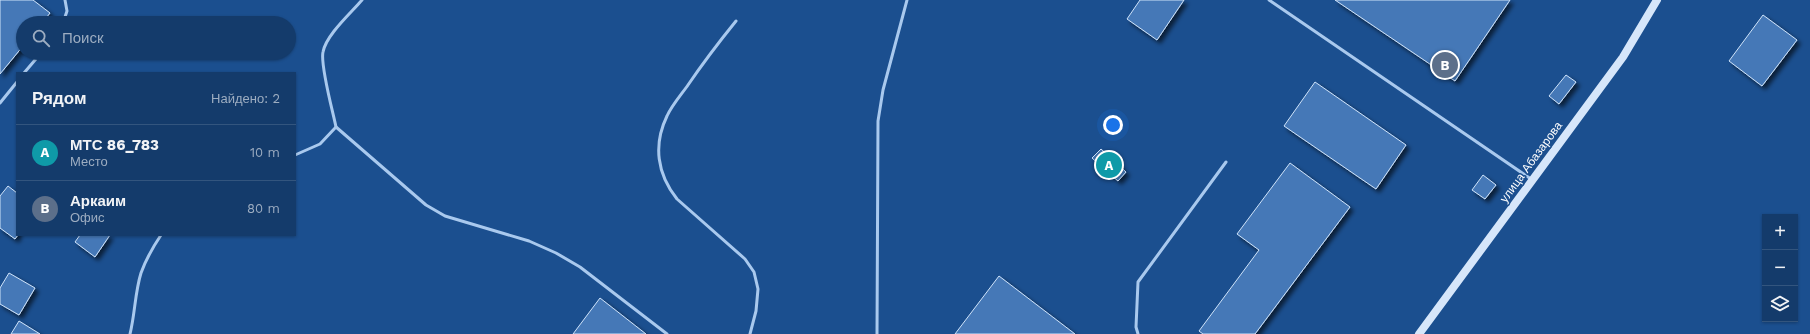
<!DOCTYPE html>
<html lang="ru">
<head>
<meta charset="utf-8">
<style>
	:root { --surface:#143b6b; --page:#1d4271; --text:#f1f3f6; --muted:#9dadc1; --line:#33557e; --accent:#ffd166 }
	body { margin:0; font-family:"Work Sans",sans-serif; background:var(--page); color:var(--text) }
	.controls { position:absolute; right:12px; bottom:12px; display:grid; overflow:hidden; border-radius:0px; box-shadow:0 1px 3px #0004 }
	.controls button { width:36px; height:36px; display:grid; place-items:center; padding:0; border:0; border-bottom:1px solid var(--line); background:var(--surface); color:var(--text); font:20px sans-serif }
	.you { position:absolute; left:1113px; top:125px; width:14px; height:14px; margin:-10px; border:3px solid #fff; border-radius:50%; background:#1a73e8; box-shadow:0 0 0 6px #1a73e833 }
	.badge { display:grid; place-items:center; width:26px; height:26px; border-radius:50%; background:var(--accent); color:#fff; font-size:13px; font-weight:700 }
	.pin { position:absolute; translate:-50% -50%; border:2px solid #fff; box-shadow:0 1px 4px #0006 }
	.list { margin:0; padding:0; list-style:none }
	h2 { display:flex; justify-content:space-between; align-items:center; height:52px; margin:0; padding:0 16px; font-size:17px }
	h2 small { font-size:13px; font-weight:400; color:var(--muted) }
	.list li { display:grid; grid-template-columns:26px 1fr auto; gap:12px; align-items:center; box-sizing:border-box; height:56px; padding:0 16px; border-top:1px solid var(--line) }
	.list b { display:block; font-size:15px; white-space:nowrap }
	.list p { margin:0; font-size:13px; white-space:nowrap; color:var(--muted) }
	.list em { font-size:13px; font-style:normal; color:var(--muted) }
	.icon { flex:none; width:22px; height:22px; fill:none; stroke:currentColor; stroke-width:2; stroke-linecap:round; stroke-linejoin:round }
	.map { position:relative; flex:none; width:1810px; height:334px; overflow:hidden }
	.search { position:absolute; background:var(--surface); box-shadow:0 1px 3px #0004; left:16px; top:16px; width:280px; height:44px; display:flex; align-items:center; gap:10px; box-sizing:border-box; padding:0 14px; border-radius:22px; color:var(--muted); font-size:15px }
	.panel { position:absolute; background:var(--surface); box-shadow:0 1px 3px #0004; left:16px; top:72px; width:280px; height:164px; border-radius:0px }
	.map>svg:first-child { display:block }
	.building { fill:#4478b7; stroke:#cfe3fa; filter:url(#shadow) }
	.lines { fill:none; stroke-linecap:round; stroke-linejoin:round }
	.lane { stroke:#a9c9ee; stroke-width:3 }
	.secondary { stroke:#d6e6fa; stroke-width:8 }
	.labels { text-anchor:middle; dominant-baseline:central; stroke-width:3; stroke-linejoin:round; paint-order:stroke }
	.street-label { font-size:12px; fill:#fff; stroke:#1b4f8f }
</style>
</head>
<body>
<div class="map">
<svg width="1810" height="334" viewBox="0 0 1810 334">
	<defs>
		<filter id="shadow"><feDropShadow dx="3.5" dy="3.5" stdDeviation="2" flood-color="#0009"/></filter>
	</defs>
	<rect width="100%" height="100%" fill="#1b4f8f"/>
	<g class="building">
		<polygon points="0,0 33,0 50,13 42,23 23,23 23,46 0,74"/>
		<polygon points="1140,0 1184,0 1157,40 1127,19"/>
		<polygon points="1335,0 1510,0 1455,81"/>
		<polygon points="1763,15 1797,40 1762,86 1729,61"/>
		<polygon points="1566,75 1576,82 1559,104 1549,96"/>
		<polygon points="1315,82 1406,145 1376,189 1284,126"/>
		<polygon points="1101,149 1126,172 1118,181 1092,158"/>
		<polygon points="1290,163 1350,207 1255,334 1203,334 1199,331 1259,250 1237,234"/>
		<polygon points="1483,175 1496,185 1485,199 1472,190"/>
		<polygon points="8,186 17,193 17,235 18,235 15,239 0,228 0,196"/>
		<polygon points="80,235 110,235 95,257 75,242"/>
		<polygon points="9,273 35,288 19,315 0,304 0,288"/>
		<polygon points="999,276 1075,334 955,334"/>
		<polygon points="600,298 646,334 573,334"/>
		<polygon points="19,321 40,334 11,334"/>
	</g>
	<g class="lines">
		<g class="lane">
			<polyline points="1269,0 1531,179"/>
			<path d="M736,21C719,42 703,63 688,85C681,95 672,105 667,116C653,145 657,174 677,199L745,259L754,272L758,289L756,311L750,334"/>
			<polyline points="63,23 67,11 65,0"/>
			<polyline points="24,73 41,53"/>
			<polyline points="0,103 17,82"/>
			<polyline points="336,127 426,205 445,216 529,241 556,253 580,267 667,334"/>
			<path d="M295,155L320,144L336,127C333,112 320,65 323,52C326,35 351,13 362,0"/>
			<path d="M130,334C135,314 135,292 141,273C146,259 153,247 161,235"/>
			<polyline points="877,334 878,121 883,90 907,0"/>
			<polyline points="1138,334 1136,327 1138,282 1226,162"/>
		</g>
		<polyline class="secondary" points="1419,334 1623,57 1657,0"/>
	</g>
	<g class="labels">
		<g class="street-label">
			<text transform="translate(1531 162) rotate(-54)">улица Абазарова</text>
		</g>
	</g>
</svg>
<div class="controls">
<button>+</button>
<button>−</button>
<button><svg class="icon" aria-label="layers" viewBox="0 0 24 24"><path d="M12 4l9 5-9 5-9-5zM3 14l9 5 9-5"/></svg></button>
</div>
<div class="you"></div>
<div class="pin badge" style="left:1109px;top:165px;background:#0f9aa8">A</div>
<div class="pin badge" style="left:1445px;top:65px;background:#5c6f8a">B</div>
<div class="search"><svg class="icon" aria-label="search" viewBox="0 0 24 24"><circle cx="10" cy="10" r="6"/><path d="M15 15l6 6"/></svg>Поиск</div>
<section class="panel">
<h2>Рядом<small>Найдено: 2</small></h2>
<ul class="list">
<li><span class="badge" style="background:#0f9aa8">A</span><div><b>МТС 86_783</b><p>Место</p></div><em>10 m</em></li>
<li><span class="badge" style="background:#5c6f8a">B</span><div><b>Аркаим</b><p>Офис</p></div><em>80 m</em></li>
</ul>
</section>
</div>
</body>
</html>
